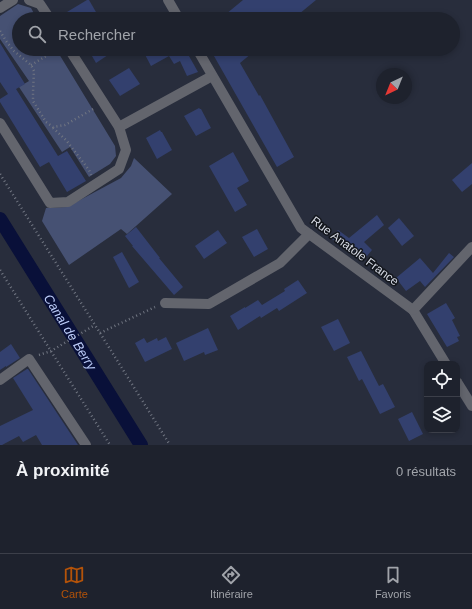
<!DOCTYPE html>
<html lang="fr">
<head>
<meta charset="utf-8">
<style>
	:root { --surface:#1e222d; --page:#262a35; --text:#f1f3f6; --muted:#a1a4aa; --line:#3c3f49; --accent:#b45309 }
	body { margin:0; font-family:Helvetica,sans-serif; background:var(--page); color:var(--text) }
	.controls { position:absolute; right:12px; bottom:12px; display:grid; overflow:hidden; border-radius:8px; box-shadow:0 2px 6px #0003 }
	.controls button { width:36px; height:36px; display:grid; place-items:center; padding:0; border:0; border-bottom:1px solid var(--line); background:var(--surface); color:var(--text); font:20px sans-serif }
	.compass { position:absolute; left:376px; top:68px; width:36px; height:36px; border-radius:50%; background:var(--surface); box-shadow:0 2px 6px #0003; rotate:223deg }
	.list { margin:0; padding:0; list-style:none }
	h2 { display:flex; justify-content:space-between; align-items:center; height:52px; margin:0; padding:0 16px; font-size:17px }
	h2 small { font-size:13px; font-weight:400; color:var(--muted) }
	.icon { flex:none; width:22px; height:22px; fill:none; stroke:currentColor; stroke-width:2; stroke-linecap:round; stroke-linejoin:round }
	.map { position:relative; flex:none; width:472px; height:445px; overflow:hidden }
	.search { position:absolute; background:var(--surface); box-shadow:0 2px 6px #0003; left:12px; right:12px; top:12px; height:44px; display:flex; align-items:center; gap:10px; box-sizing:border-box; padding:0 14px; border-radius:22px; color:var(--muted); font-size:15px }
	.sheet { height:108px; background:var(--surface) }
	nav { display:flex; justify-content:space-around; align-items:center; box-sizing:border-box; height:56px; border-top:1px solid var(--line); background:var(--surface); font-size:11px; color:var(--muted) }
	nav a { display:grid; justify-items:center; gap:2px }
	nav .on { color:var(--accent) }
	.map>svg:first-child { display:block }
	.green { fill:#465173 }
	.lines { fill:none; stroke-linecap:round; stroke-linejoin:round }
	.canal { stroke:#091039; stroke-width:14 }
	.building { fill:#33406e }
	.path { stroke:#717682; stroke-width:2.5; stroke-dasharray:1 3; stroke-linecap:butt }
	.minor { stroke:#63656d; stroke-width:10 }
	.labels { text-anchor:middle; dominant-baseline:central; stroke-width:3; stroke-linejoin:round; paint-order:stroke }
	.street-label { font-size:12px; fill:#d5d9e3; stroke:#13161c }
	.water-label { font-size:13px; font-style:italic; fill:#bcccf9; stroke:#13161c }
</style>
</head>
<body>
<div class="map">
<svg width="472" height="445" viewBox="0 0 472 445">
	<rect width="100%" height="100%" fill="#282d3c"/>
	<g class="green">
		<polygon points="18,4 31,8 37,19 19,19 19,49 56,49 115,146 116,156 110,164 89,177 70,147 62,152 19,87 29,81 0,39 0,16"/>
		<polygon points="134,158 172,194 127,234 121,229 69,265 42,221 46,208 67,207 121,178 131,166"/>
	</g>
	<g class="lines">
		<path class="canal" id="s1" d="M0,219L141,445"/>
	</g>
	<g class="building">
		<polygon points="87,0 89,0 100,19 70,19 67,12"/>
		<polygon points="243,0 316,0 293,19 220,19"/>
		<polygon points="0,43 25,84 16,89 58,156 67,151 86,181 67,192 49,162 40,167 0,102 0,99 8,94 0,82"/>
		<polygon points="88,49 117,49 96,63"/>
		<polygon points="142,49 185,49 198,72 187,76 180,61 174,64 169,56 151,66"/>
		<polygon points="210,49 257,49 240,63 259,96 260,95 294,157 277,167"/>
		<polygon points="129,68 140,84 120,96 109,80"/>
		<polygon points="199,108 200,109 201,109 211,128 196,136 184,116"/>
		<polygon points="160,130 161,132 162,132 172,150 157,159 146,138"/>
		<polygon points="233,152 249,181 237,188 247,205 235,212 209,166"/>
		<polygon points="472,163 472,184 462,192 452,180"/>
		<polygon points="377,215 384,225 364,242 372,250 362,262 331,238 338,230 349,238"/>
		<polygon points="399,218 414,236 402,246 388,228"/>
		<polygon points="136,227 160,258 159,258 183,287 174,295 132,246 133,246 125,236"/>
		<polygon points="257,229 268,249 254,257 242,237"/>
		<polygon points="218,230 227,243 204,259 195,246"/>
		<polygon points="122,252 139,282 129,288 113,257"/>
		<polygon points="449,253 454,257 425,287 420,281 406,291 396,278 420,258 433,273"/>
		<polygon points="298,280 307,293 279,311 277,308 261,318 260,316 238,330 230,316 245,307 245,308 258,300 262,305 285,291 284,289"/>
		<polygon points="446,303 455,318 452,320 460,336 457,337 459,341 447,347 427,314"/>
		<polygon points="338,319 350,343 334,351 321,327"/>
		<polygon points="208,328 218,350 205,355 204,352 184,361 176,343"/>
		<polygon points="166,337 172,349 145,362 135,343 144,338 147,343 157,338 158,341"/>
		<polygon points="11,344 20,358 6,367 6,366 0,370 0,352"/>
		<polygon points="361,351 379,386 383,384 395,407 380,414 362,379 359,381 347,357"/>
		<polygon points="27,369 28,369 78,445 42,445 36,435 23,442 19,436 2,445 0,445 0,426 33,410 13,378"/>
		<polygon points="412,412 423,434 409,441 398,419"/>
	</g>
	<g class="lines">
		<g class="path">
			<polyline points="0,31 6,41 14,51 31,65 34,71 33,92 33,101 46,122 53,127 65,125 95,108"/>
			<polyline points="31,65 58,49"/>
			<polyline points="53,128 66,140 89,170 91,175"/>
			<polyline points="0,174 100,333 170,445"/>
			<polyline points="0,270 110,445"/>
			<polyline points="100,333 155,307"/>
			<polyline points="39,355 51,351 95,325"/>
		</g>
		<g class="minor">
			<polyline points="29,0 40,4 50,19"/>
			<polyline points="168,0 179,19"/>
			<polyline points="0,8 13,0"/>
			<polyline points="197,49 301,228 413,310 446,364"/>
			<polyline points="0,123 50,203 68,202 119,169 126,150 119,127 69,49"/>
			<polyline points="119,127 212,76"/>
			<polyline points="165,303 209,304 280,263 309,234"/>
			<polyline points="413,310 472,247"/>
			<polyline points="0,380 29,359 86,445"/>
			<polyline points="457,382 472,406"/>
		</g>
	</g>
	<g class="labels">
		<g class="street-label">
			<text transform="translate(355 251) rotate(37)">Rue Anatole France</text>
		</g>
		<g class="water-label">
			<text stroke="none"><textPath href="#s1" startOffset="133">Canal de Berry</textPath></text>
		</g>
	</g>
</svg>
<div class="controls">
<button><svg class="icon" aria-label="locate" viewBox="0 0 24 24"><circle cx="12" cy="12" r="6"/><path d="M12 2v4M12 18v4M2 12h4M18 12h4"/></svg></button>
<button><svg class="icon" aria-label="layers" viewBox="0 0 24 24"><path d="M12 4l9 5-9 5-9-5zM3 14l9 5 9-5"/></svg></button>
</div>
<svg class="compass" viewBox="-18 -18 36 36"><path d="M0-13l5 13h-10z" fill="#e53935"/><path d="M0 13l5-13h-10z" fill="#a1a4aa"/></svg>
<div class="search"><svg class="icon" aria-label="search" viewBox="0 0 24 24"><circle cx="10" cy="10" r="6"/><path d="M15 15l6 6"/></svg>Rechercher</div>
</div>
<section class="sheet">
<h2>À proximité<small>0 résultats</small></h2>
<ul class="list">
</ul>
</section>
<nav>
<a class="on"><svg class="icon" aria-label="map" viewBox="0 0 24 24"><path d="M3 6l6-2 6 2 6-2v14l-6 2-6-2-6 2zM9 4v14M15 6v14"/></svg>Carte</a>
<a><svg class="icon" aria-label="directions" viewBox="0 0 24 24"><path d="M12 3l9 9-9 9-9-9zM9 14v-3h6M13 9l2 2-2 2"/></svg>Itinéraire</a>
<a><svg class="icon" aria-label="saved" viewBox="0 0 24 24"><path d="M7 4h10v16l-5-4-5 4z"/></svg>Favoris</a>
</nav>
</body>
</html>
